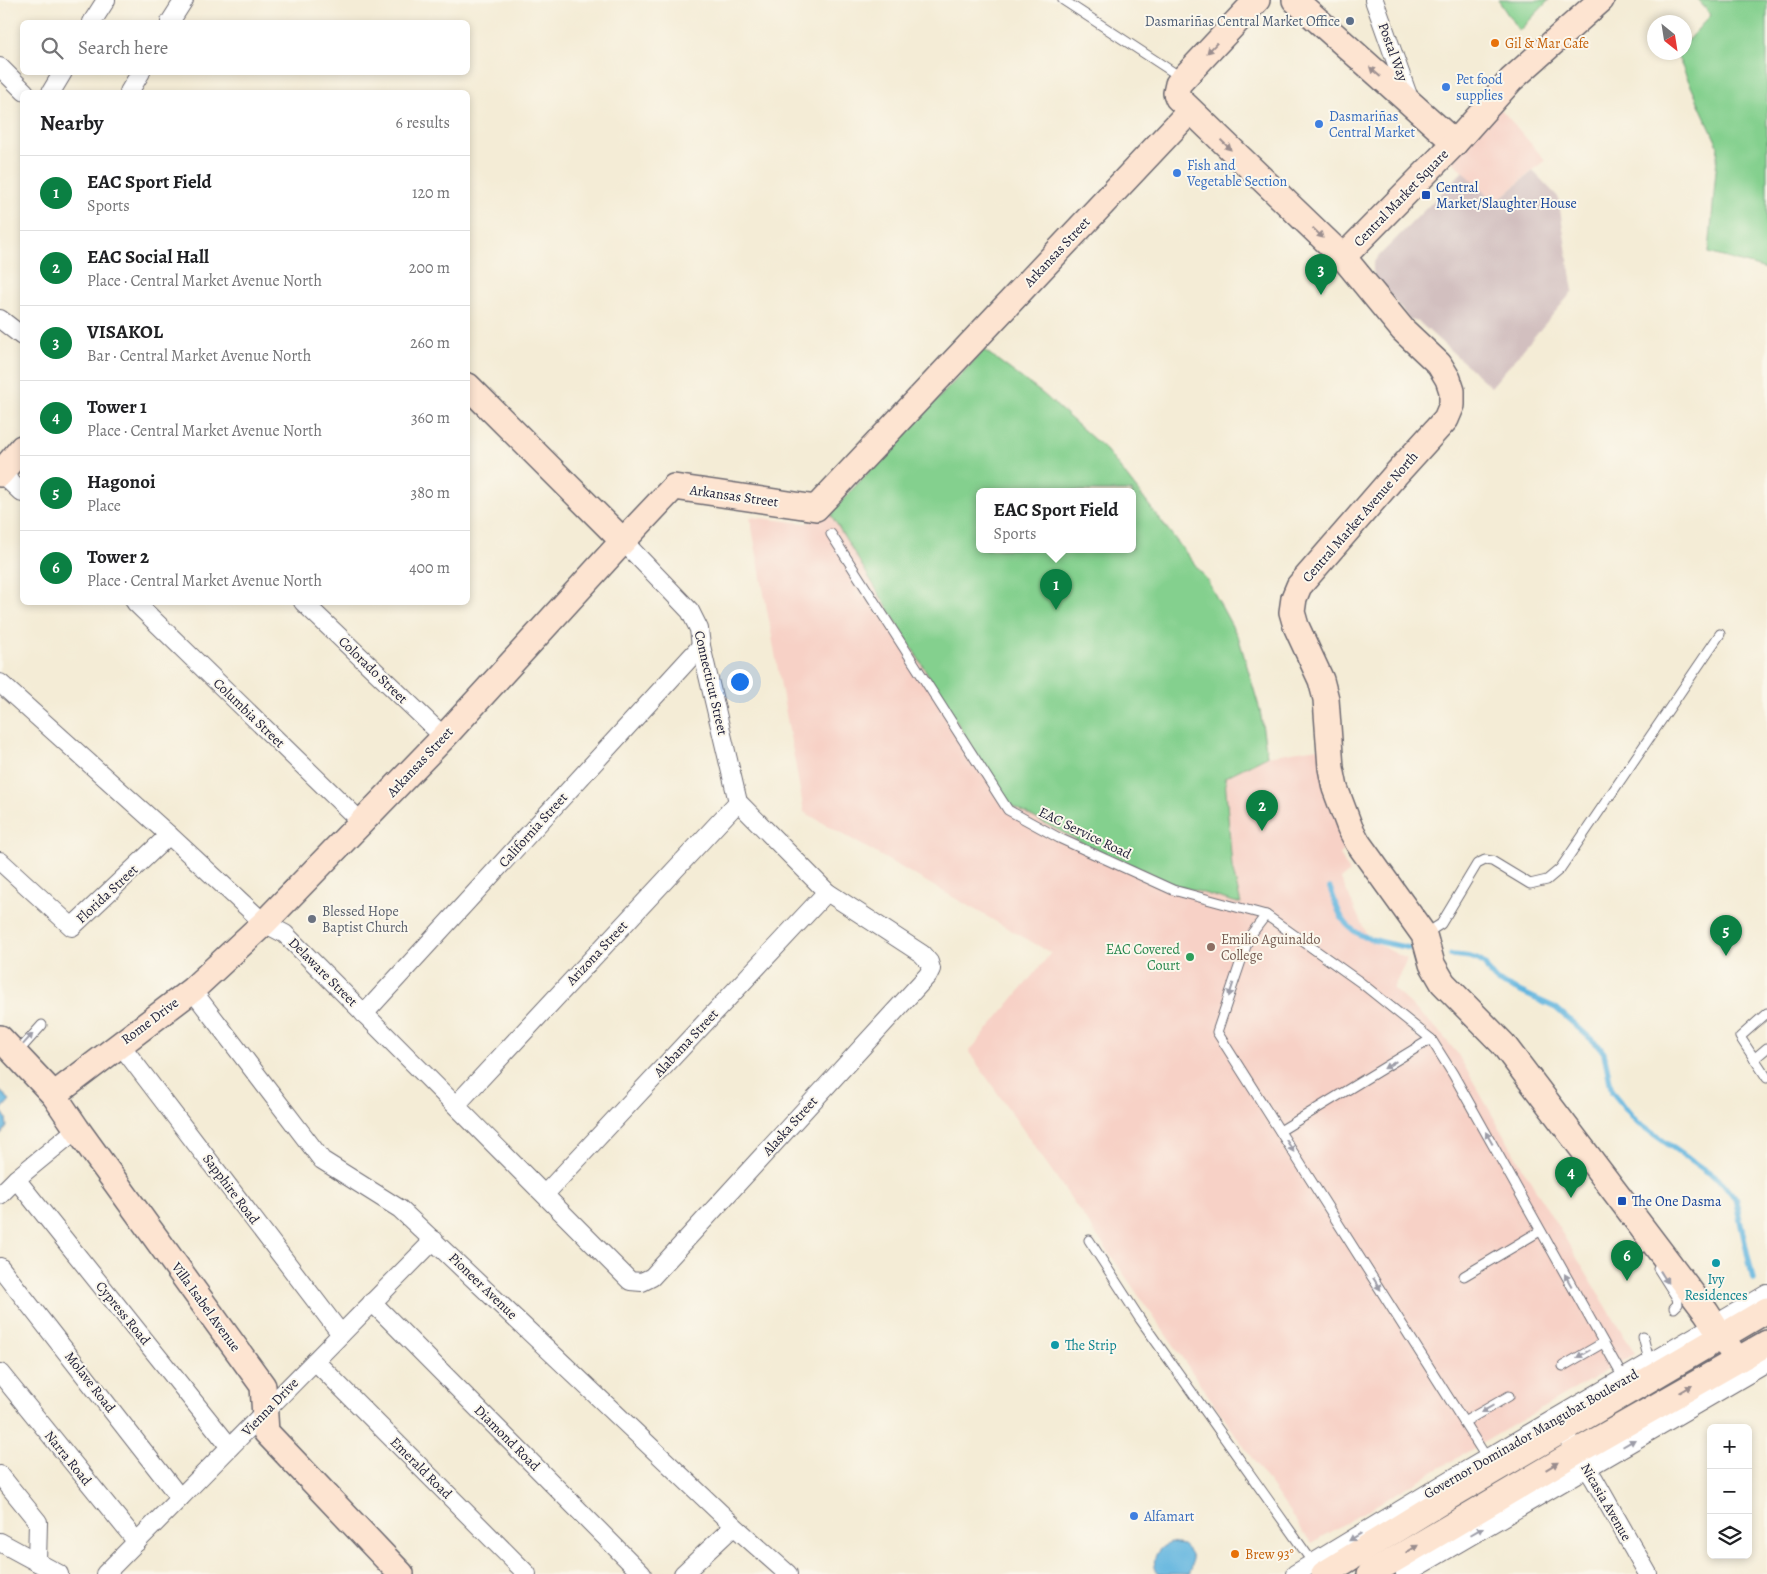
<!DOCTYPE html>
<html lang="en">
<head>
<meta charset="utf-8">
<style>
	:root { --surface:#fff; --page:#f6f6f6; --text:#202124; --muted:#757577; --line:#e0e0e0; --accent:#0b8043 }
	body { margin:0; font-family:Alegreya,serif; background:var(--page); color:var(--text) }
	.controls { position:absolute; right:15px; bottom:15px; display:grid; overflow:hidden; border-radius:8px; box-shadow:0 2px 8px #0003 }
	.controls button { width:45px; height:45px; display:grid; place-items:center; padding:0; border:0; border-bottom:1px solid var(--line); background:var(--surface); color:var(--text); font:25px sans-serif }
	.compass { position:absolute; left:1647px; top:15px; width:45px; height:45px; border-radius:50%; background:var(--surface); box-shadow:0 2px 8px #0003; rotate:150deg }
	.you { position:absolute; left:739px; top:681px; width:18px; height:18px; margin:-12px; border:4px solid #fff; border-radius:50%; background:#1a73e8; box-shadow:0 0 0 8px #1a73e833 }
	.badge { display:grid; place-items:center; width:32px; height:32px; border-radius:50%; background:var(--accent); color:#fff; font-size:16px; font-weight:700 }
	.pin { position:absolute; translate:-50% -41px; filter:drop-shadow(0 1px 2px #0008) }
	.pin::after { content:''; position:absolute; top:26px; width:18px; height:15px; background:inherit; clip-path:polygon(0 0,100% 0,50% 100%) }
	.popup { position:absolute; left:976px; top:488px; width:160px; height:65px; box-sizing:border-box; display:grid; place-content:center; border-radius:8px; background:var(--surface); filter:drop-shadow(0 1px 4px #0005); font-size:16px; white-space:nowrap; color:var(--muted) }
	.popup b { font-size:19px; color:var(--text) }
	.popup::after { content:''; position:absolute; left:50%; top:100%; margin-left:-10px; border:10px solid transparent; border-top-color:var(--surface) }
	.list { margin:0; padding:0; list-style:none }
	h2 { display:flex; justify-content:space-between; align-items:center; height:65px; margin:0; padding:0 20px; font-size:21px }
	h2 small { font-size:16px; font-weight:400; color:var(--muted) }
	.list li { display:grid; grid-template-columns:32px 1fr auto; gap:15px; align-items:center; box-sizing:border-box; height:75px; padding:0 20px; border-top:1px solid var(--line) }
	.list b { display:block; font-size:19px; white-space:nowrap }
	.list p { margin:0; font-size:16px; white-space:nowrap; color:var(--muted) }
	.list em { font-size:16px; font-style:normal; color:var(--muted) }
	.icon { flex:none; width:28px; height:28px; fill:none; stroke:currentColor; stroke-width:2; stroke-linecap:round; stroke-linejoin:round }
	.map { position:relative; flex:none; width:1767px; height:1574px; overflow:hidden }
	.search { position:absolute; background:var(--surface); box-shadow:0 2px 8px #0003; left:20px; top:20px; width:450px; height:55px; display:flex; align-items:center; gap:12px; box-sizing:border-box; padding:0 18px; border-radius:8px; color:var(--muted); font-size:19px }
	.panel { position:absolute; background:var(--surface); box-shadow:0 2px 8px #0003; left:20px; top:90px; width:450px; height:515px; border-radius:8px }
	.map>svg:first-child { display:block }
	.built { fill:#f7d1c6; fill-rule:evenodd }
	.industrial { fill:#d2bfbf }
	.green { fill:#84d08e; stroke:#537964; fill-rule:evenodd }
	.water { fill:#64b6df; stroke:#436c8d }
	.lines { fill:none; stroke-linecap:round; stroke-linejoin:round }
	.stream { stroke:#64b6df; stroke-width:5.5 }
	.lane-casing { stroke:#6c6971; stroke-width:11 }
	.street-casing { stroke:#6c6971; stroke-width:20 }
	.secondary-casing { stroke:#6c6971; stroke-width:28 }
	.lane { stroke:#fff; stroke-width:9 }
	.street { stroke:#fff; stroke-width:18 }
	.secondary { stroke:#fde4d1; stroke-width:25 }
	.oneway { fill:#9a8d8e }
	.oneway2 { fill:#9c9ca7 }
	.service-dot { fill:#5c6f8a; stroke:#fbf7ec; stroke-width:2 }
	.food-dot { fill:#e8710a; stroke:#fbf7ec; stroke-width:2 }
	.shop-dot { fill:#3f7fe0; stroke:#fbf7ec; stroke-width:2 }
	.transit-dot { fill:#1a4fb4; stroke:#fbf7ec; stroke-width:2 }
	.worship-dot { fill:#6b7280; stroke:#fbf7ec; stroke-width:2 }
	.education-dot { fill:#8d6e63; stroke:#fbf7ec; stroke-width:2 }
	.leisure-dot { fill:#2e9e5b; stroke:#fbf7ec; stroke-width:2 }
	.culture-dot { fill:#0f9aa8; stroke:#fbf7ec; stroke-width:2 }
	.labels { text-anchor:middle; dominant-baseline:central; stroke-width:4; stroke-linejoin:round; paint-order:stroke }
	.service-label { font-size:14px; fill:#4e5e75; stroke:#fbf7ec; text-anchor:end }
	.food-label { font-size:14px; fill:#c56008; stroke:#fbf7ec; text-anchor:start }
	.street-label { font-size:14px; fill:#22223b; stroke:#fbf7ec }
	.shop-label { font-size:14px; fill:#366cbe; stroke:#fbf7ec; text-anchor:start }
	.transit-label { font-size:14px; fill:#164399; stroke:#fbf7ec; text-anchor:start }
	.worship-label { font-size:14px; fill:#5b616d; stroke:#fbf7ec; text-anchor:start }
	.education-label { font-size:14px; fill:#785e54; stroke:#fbf7ec; text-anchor:start }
	.leisure-label { font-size:14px; fill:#27864d; stroke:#fbf7ec; text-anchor:end }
	.culture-label { font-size:14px; fill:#0d838f; stroke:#fbf7ec }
</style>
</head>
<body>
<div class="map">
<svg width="1767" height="1574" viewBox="0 0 1767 1574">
	<rect width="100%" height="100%" fill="#fbf7ec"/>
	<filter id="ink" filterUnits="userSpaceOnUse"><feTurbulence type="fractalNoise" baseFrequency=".02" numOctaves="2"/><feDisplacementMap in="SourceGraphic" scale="10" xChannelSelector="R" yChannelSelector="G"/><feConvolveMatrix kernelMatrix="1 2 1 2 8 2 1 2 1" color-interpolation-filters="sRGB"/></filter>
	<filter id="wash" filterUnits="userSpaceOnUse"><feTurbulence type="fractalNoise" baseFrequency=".0096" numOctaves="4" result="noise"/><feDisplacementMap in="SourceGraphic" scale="20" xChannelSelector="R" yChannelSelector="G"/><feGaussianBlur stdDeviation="1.12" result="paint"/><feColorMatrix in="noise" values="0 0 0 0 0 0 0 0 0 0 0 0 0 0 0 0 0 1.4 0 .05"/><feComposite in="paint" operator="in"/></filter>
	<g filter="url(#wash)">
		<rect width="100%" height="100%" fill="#f4ecd6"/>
		<g class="built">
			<polygon points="1500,108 1545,160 1495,203 1450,159"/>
			<path d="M984,350L1043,394L1106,450L1207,580L1239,639L1260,710L1267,756L1331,746L1354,836L1340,855L1350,872L1341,879L1369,940L1407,959L1393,989L1436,1028L1457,1053L1522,1167L1635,1354L1311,1543L969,1052L1051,953L804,812L750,517L806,523L830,513ZM980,491H1132V549H980Z"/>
		</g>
		<polygon class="industrial" points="1463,171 1495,203 1533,171 1558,197 1573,291 1491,387 1419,322 1410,320 1375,277 1373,271 1373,264 1376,259"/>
		<g class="green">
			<polygon points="1498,0 1549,0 1519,31"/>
			<polygon points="1698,0 1767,0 1767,273 1766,269 1709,253 1718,146 1676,53 1684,52 1685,43 1711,15"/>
			<path d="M984,350L1043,394L1106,450L1207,580L1239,639L1260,710L1267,756L1225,777L1232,867L1241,904L1176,885L1079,841L1006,803L830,513ZM980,491H1132V549H980Z"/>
		</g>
		<g class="water">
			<polygon points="0,1091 10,1100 1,1110 6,1118 7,1127 0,1136"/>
			<path d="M1170,1543L1183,1545C1193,1553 1195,1562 1189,1574H1158C1150,1561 1156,1548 1170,1543Z"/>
		</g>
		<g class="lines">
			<g class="stream">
				<path d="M1330,888C1334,898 1337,909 1342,918C1356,941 1385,942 1409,948"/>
				<path d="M1451,955C1463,956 1477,956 1485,965C1489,971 1491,976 1497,981L1556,1008L1599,1046L1604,1053L1612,1092L1638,1123L1723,1183L1735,1198L1753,1279"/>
			</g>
		</g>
	</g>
	<g filter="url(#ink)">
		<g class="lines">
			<defs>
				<g id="lane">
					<polyline points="1063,0 1182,78"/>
					<polyline points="831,534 1008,810 1059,838 1173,890 1266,915 1360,982 1431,1039 1453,1074 1625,1381"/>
					<polyline points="1266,915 1249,937 1217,1032 1488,1460"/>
					<polyline points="1425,934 1441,924 1477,864 1485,860 1492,861 1530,884 1547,880 1560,869 1720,634"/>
					<polyline points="1767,1013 1740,1037 1767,1078"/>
					<polyline points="16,1054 42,1025"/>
					<polyline points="1754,1059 1767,1048"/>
					<polyline points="1280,1131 1431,1039"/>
					<polyline points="1089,1240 1140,1319 1313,1563"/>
					<polyline points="1638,1250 1652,1241"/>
					<polyline points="1658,1268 1677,1298 1678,1304 1674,1308"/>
					<polyline points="1464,1276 1540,1231"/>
					<polyline points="1643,1337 1650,1364"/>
					<polyline points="1563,1366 1603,1343"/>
					<polyline points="1464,1422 1509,1396"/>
				</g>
				<g id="street">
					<polyline points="1374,0 1410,101"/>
					<polyline points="92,22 106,0"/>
					<polyline points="170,22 184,0"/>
					<polyline points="0,67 25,92"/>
					<polyline points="51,92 63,72"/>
					<polyline points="129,92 141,72"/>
					<polyline points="0,319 22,336"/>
					<polyline points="1,473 22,493"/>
					<polyline points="135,602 362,823"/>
					<polyline points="303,602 444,737"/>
					<polyline points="0,683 169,835 264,923 285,934 630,1281 642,1282 652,1277 928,975 931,969 929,962 922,954 827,892 738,802 701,646 699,629 690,611 623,541"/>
					<polyline points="0,861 72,927 169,835"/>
					<polyline points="192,990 322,1160 400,1209 734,1526 788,1574"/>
					<polyline points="364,1014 701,646"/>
					<polyline points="120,1044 341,1334"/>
					<polyline points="456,1105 738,802"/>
					<polyline points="16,1179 230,1447"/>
					<polyline points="545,1194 827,892"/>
					<polyline points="0,1195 16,1179 77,1129"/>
					<polyline points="0,1267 180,1498"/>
					<polyline points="372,1302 642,1574"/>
					<polyline points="315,1361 527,1574"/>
					<polyline points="0,1373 137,1542"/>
					<polyline points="1563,1431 1594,1479 1648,1574"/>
					<polyline points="0,1475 38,1522 37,1562"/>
					<polyline points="0,1542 59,1574"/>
					<polyline points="105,1574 434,1240"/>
					<polyline points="683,1574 734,1526"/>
					<polyline points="1295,1574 1445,1483 1767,1294"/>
					<polyline points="1405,1574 1767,1363"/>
				</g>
				<g id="secondary">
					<polyline points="1257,0 1178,84 1176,93 1178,98 1343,257 1403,330 1439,364 1448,379 1452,391 1452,405 1446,419 1397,473 1299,586 1294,598 1292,612 1296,626 1321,680 1326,699 1331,768 1335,788 1350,828 1358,843 1419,928 1424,935 1432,964 1443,983 1503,1044 1706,1312 1737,1360"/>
					<polyline points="1295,0 1455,143"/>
					<polyline points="1343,257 1455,143 1511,80 1601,0"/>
					<polyline points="468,386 623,541"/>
					<polyline points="0,474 22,448"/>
					<polyline points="0,1038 54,1095 77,1129 263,1386 266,1432 401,1574"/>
					<polyline points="54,1095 192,990 264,923 444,737 623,541 674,487 816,508 1190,111"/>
					<polyline points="1324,1574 1452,1495 1767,1310"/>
					<polyline points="1370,1574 1576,1452 1767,1343"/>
				</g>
			</defs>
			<use href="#lane" class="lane-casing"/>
			<use href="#street" class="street-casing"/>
			<use href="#secondary" class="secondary-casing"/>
			<use href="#lane" class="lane"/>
			<use href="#street" class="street"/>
			<use href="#secondary" class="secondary"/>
		</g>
		<defs><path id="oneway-solid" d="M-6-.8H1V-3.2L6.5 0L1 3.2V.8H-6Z" transform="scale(1.25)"/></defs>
		<g class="oneway">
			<use href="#oneway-solid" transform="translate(1212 48) rotate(134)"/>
			<use href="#oneway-solid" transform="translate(1375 72) rotate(-138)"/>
			<use href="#oneway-solid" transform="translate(1226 145) rotate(44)"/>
			<use href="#oneway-solid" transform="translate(1318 233) rotate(44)"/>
			<use href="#oneway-solid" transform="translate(1686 1389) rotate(-30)"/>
			<use href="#oneway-solid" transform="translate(1552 1466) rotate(-31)"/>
			<use href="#oneway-solid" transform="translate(1412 1549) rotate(-31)"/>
		</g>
		<g class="oneway2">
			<use href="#oneway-solid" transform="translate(1231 990) rotate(108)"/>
			<use href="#oneway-solid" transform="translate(28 1039) rotate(-48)"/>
			<use href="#oneway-solid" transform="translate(1390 1065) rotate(149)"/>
			<use href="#oneway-solid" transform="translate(1489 1138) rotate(-119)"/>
			<use href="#oneway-solid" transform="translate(1290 1146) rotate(58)"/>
			<use href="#oneway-solid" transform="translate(1664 1277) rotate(58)"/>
			<use href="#oneway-solid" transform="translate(1568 1280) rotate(-119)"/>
			<use href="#oneway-solid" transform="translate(1377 1284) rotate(58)"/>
			<use href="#oneway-solid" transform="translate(1583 1354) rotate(150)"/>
			<use href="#oneway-solid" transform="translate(1487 1409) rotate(150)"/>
			<use href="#oneway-solid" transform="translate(1629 1443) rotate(-30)"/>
			<use href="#oneway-solid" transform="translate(1477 1531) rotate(-30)"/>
			<use href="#oneway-solid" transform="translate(1355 1537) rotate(149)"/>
		</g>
	</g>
	<circle class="service-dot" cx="1350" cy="21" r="5"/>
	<g class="food-dot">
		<circle cx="1495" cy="43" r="5"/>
		<circle cx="1235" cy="1554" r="5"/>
	</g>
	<g class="shop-dot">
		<circle cx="1446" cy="87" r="5"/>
		<circle cx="1319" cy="124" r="5"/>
		<circle cx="1177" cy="173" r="5"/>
		<circle cx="1134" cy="1516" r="5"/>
	</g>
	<g class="transit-dot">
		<rect x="1421" y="190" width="10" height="10" rx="2.5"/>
		<rect x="1617" y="1196" width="10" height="10" rx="2.5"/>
	</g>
	<circle class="worship-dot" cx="312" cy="919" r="5"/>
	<circle class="education-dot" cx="1211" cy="947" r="5"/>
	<circle class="leisure-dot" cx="1190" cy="957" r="5"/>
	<g class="culture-dot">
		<circle cx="1716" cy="1263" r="5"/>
		<circle cx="1055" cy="1345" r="5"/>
	</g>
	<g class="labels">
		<g class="service-label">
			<text x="1340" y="21">Dasmariñas Central Market Office</text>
		</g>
		<g class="food-label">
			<text x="1505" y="43">Gil &amp; Mar Cafe</text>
			<text x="1245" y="1554">Brew 93°</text>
		</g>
		<g class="street-label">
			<text transform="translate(1393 52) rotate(70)">Postal Way</text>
			<text transform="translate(1401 198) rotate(-46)">Central Market Square</text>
			<text transform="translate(1057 252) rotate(-47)">Arkansas Street</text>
			<text transform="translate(734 496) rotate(8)">Arkansas Street</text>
			<text transform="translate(1360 517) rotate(-49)">Central Market Avenue North</text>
			<text transform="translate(373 670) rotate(44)">Colorado Street</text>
			<text transform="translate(711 683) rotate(77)">Connecticut Street</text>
			<text transform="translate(249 713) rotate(44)">Columbia Street</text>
			<text transform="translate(420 762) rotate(-47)">Arkansas Street</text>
			<text transform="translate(533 830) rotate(-48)">California Street</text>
			<text transform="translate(1085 833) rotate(26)">EAC Service Road</text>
			<text transform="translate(107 894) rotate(-43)">Florida Street</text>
			<text transform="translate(597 953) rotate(-47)">Arizona Street</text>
			<text transform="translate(323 972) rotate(45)">Delaware Street</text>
			<text transform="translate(150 1021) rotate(-37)">Rome Drive</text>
			<text transform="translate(686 1043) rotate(-47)">Alabama Street</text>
			<text transform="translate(790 1126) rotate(-48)">Alaska Street</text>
			<text transform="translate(231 1189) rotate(53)">Sapphire Road</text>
			<text transform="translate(483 1286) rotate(44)">Pioneer Avenue</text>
			<text transform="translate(206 1307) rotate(54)">Villa Isabel Avenue</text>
			<text transform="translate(123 1313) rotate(51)">Cypress Road</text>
			<text transform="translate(90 1382) rotate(52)">Molave Road</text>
			<text transform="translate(270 1407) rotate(-46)">Vienna Drive</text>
			<text transform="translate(1531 1434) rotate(-30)">Governor Dominador Mangubat Boulevard</text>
			<text transform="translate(507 1438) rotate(45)">Diamond Road</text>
			<text transform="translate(68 1458) rotate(51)">Narra Road</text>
			<text transform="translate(421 1468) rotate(45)">Emerald Road</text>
			<text transform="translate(1606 1502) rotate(60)">Nicasia Avenue</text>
		</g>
		<g class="shop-label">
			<text x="1456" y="79">Pet food<tspan x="1456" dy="16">supplies</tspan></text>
			<text x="1329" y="116">Dasmariñas<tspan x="1329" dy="16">Central Market</tspan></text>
			<text x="1187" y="165">Fish and<tspan x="1187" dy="16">Vegetable Section</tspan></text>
			<text x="1144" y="1516">Alfamart</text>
		</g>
		<g class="transit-label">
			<text x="1436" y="187">Central<tspan x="1436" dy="16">Market/Slaughter House</tspan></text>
			<text x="1632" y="1201">The One Dasma</text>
		</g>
		<g class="worship-label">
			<text x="322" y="911">Blessed Hope<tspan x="322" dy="16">Baptist Church</tspan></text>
		</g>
		<g class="education-label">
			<text x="1221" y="939">Emilio Aguinaldo<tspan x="1221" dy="16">College</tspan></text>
		</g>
		<g class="leisure-label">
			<text x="1180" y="949">EAC Covered<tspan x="1180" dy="16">Court</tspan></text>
		</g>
		<g class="culture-label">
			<text x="1716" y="1279">Ivy<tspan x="1716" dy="16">Residences</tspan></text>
			<text x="1065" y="1345" text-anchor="start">The Strip</text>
		</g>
	</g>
</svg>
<div class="controls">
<button>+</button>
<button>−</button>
<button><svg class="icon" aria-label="layers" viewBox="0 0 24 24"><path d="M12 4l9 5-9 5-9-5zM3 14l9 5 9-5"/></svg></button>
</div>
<svg class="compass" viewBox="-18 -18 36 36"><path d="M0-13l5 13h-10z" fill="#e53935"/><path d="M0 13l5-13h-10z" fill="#757577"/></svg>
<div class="you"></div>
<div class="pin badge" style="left:1056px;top:610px">1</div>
<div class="popup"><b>EAC Sport Field</b>Sports</div>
<div class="pin badge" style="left:1262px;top:831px">2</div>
<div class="pin badge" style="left:1321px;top:295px">3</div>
<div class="pin badge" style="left:1571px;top:1198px">4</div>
<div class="pin badge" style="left:1726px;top:956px">5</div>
<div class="pin badge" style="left:1627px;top:1281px">6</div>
<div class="search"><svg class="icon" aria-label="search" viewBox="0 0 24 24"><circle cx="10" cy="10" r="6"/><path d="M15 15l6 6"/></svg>Search here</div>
<section class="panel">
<h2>Nearby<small>6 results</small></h2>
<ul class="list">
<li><span class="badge">1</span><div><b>EAC Sport Field</b><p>Sports</p></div><em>120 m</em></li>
<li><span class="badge">2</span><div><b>EAC Social Hall</b><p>Place · Central Market Avenue North</p></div><em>200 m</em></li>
<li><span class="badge">3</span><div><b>VISAKOL</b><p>Bar · Central Market Avenue North</p></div><em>260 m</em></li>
<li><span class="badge">4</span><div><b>Tower 1</b><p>Place · Central Market Avenue North</p></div><em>360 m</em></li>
<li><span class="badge">5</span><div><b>Hagonoi</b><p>Place</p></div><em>380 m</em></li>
<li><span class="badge">6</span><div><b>Tower 2</b><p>Place · Central Market Avenue North</p></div><em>400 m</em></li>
</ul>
</section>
</div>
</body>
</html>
